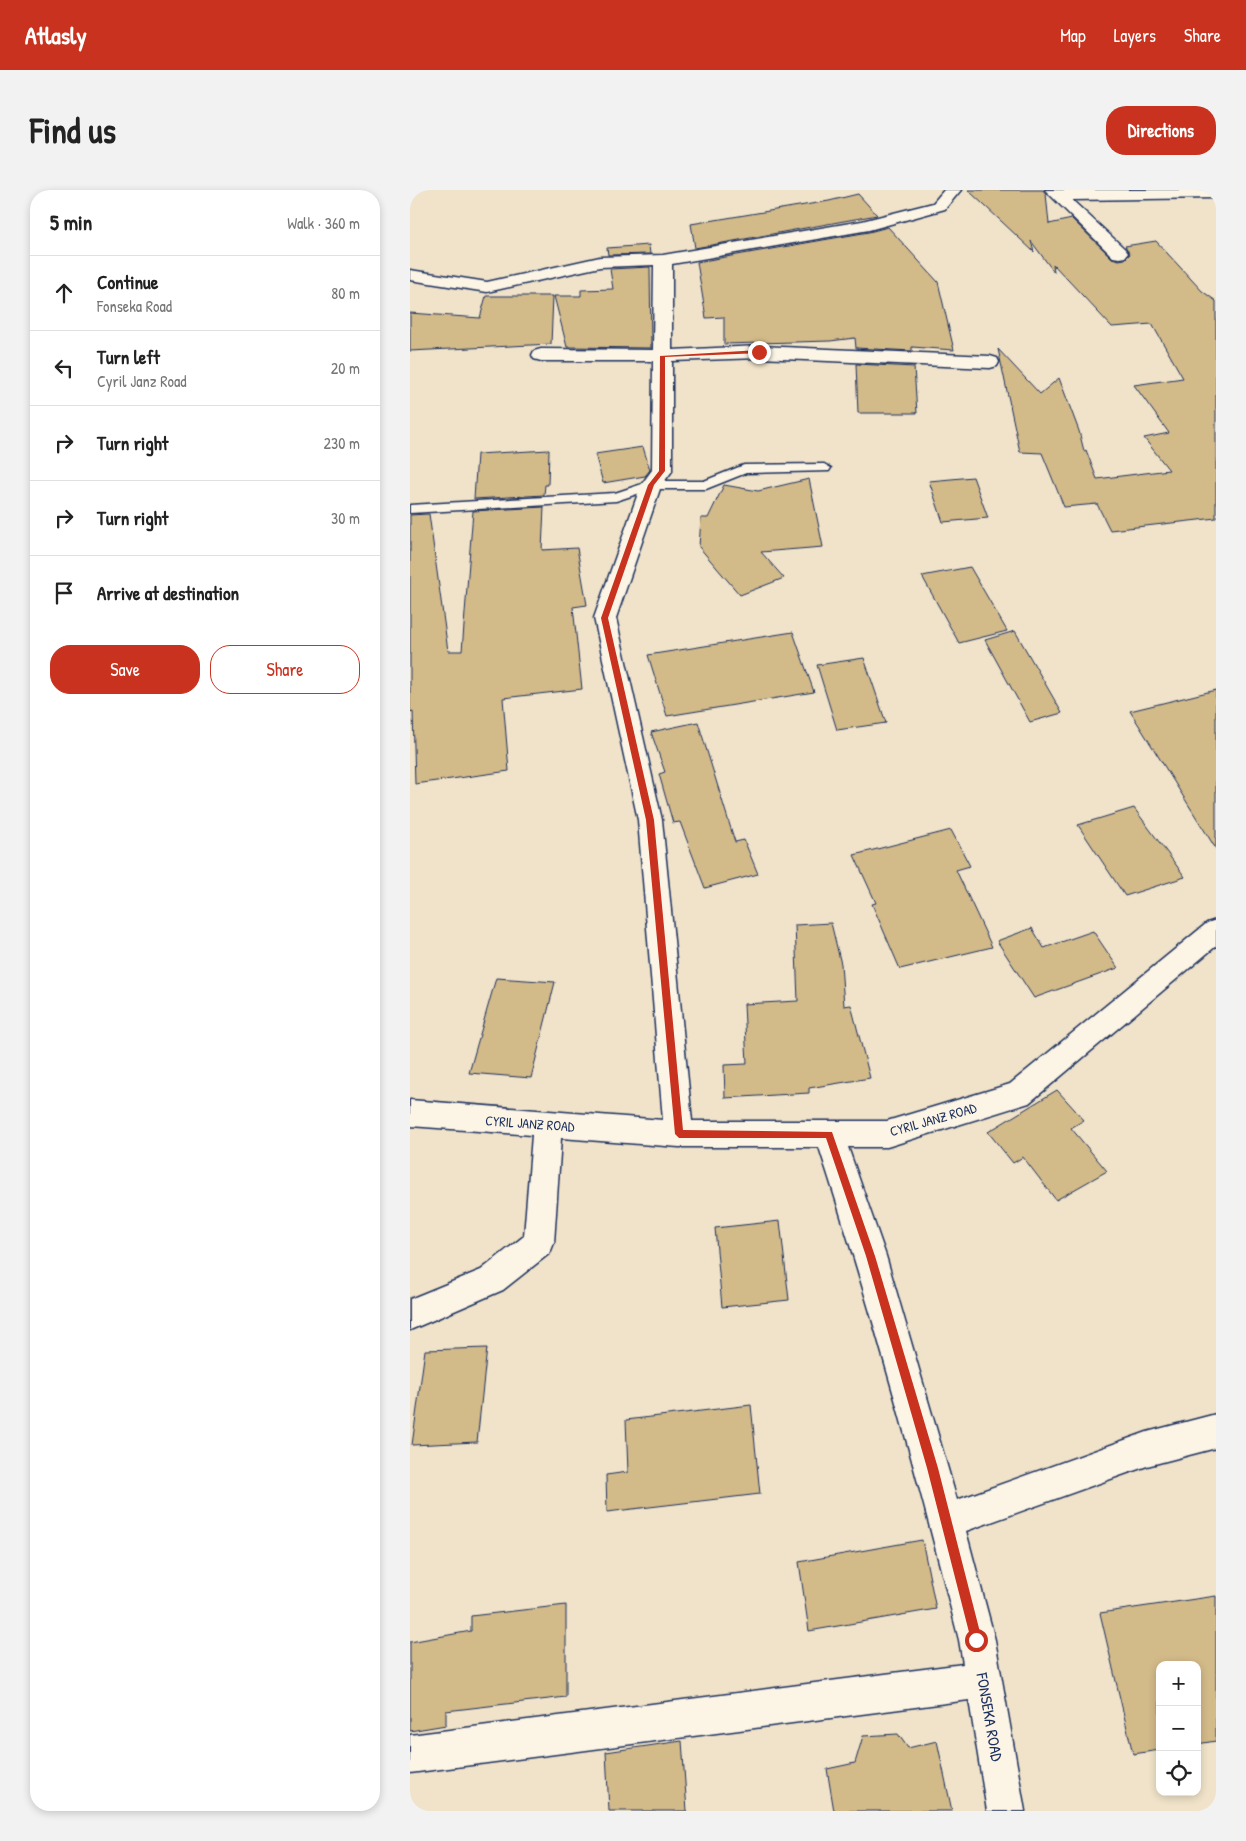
<!DOCTYPE html>
<html lang="en">
<head>
<meta charset="utf-8">
<style>
	:root { --surface:#fff; --page:#f2f2f2; --text:#222; --muted:#767676; --line:#e0e0e0; --accent:#c8321e }
	body { margin:0; font-family:"Patrick Hand",sans-serif; background:var(--page); color:var(--text) }
	.controls { position:absolute; right:15px; bottom:15px; display:grid; overflow:hidden; border-radius:10px; box-shadow:0 2px 8px #0003 }
	.controls button { width:45px; height:45px; display:grid; place-items:center; padding:0; border:0; border-bottom:1px solid var(--line); background:var(--surface); color:var(--text); font:25px sans-serif }
	.stop { position:absolute; width:15px; height:15px; margin:-11px; border:4px solid #c8321e; border-radius:50%; background:#fff }
	.stop.end { background:#c8321e; border-color:#fff; box-shadow:0 1px 5px #0008 }
	.list { margin:0; padding:0; list-style:none }
	h2 { display:flex; justify-content:space-between; align-items:center; height:65px; margin:0; padding:0 20px; font-size:21px }
	h2 small { font-size:16px; font-weight:400; color:var(--muted) }
	.list li { display:grid; grid-template-columns:32px 1fr auto; gap:15px; align-items:center; box-sizing:border-box; height:75px; padding:0 20px; border-top:1px solid var(--line) }
	.list b { display:block; font-size:19px; white-space:nowrap }
	.list p { margin:0; font-size:16px; white-space:nowrap; color:var(--muted) }
	.list em { font-size:16px; font-style:normal; color:var(--muted) }
	.actions { display:flex; gap:10px; padding:15px 20px }
	.actions a { flex:1; padding:11px 0; border:1px solid var(--accent); border-radius:20px; text-align:center; font-size:18px; color:var(--accent) }
	.actions .main { background:var(--accent); color:#fff }
	.icon { flex:none; width:28px; height:28px; fill:none; stroke:currentColor; stroke-width:2; stroke-linecap:round; stroke-linejoin:round }
	.map { position:relative; flex:none; width:806px; height:1621px; overflow:hidden; border-radius:20px }
	header { display:flex; align-items:center; gap:30px; box-sizing:border-box; height:70px; padding:0 25px; background:var(--accent); color:#fff }
	header strong { font-size:24px }
	nav { display:flex; gap:28px; margin-inline-start:auto; font-size:18px }
	.intro { display:flex; align-items:center; justify-content:space-between; box-sizing:border-box; height:120px; padding:0 30px }
	h1 { margin:0; font-size:35px }
	.button { padding:12px 22px; border-radius:20px; background:var(--accent); color:#fff; font-size:18px; font-weight:700 }
	main { display:flex; gap:30px; padding:0 30px }
	aside { flex:1; background:var(--surface); border-radius:20px; box-shadow:0 2px 8px #0003 }
	.map>svg:first-child { display:block }
	.building { fill:#d3ba89; stroke:#1b2f5e }
	.lines { fill:none; stroke-linecap:round; stroke-linejoin:round }
	.service-casing { stroke:#1b2f5e; stroke-width:3 }
	.minor-casing { stroke:#1b2f5e; stroke-width:3 }
	.service { fill:#fcf5e5; fill-rule:evenodd }
	.minor { fill:#fcf5e5; fill-rule:evenodd }
	.route { fill:#c8321e }
	.labels { text-anchor:middle; dominant-baseline:central; stroke-width:4; stroke-linejoin:round; paint-order:stroke }
	.street-label { font-size:14px; fill:#1b2f5e; stroke:#fcf5e5 }
	.near-street-label { font-size:16px; fill:#1b2f5e; stroke:#fcf5e5 }
</style>
</head>
<body>
<header>
<strong>Atlasly</strong>
<nav><a>Map</a><a>Layers</a><a>Share</a></nav>
</header>
<div class="intro"><h1>Find us</h1><a class="button">Directions</a></div>
<main>
<aside>
<h2>5 min<small>Walk · 360 m</small></h2>
<ul class="list">
<li><svg class="icon" aria-label="ahead" viewBox="0 0 24 24"><path d="M12 20V5M6 11l6-6 6 6"/></svg><div><b>Continue</b><p>Fonseka Road</p></div><em>80 m</em></li>
<li><svg class="icon" aria-label="left" viewBox="0 0 24 24"><path d="M17 20v-9H6M10 6l-5 5 5 5"/></svg><div><b>Turn left</b><p>Cyril Janz Road</p></div><em>20 m</em></li>
<li><svg class="icon" aria-label="right" viewBox="0 0 24 24"><path d="M7 20v-9h11M14 6l5 5-5 5"/></svg><div><b>Turn right</b></div><em>230 m</em></li>
<li><svg class="icon" aria-label="right" viewBox="0 0 24 24"><path d="M7 20v-9h11M14 6l5 5-5 5"/></svg><div><b>Turn right</b></div><em>30 m</em></li>
<li><svg class="icon" aria-label="arrive" viewBox="0 0 24 24"><path d="M6 21V4h12l-3 4 3 4H6"/></svg><div><b>Arrive at destination</b></div></li>
</ul>
<div class="actions"><a class="main">Save</a><a>Share</a></div>
</aside>
<div class="map">
<svg width="806" height="1621" viewBox="0 0 806 1621">
	<rect width="100%" height="100%" fill="#f0e3c9"/>
	<filter id="ink" filterUnits="userSpaceOnUse"><feTurbulence type="fractalNoise" baseFrequency=".02" numOctaves="2"/><feDisplacementMap in="SourceGraphic" scale="10" xChannelSelector="R" yChannelSelector="G"/><feConvolveMatrix kernelMatrix="1 2 1 2 8 2 1 2 1" color-interpolation-filters="sRGB"/></filter>
	<g filter="url(#ink)">
		<g class="building">
			<polygon points="558,0 633,0 636,4 639,34 662,29 702,68 709,70 715,69 720,64 715,56 746,51 792,101 806,111 806,328 700,340 687,314 654,317 632,263 610,262 588,159 630,204 649,188 669,241 674,261 676,260 687,289 759,280 734,248 759,243 724,195 773,188 742,134 702,137 643,74 644,82 621,51 624,62"/>
			<polygon points="448,4 467,25 285,58 281,34 419,11"/>
			<polygon points="478,37 528,92 544,160 502,157 502,161 446,158 445,148 420,151 314,154 314,127 296,128 287,72 459,42"/>
			<polygon points="239,55 240,64 198,65 197,58"/>
			<polygon points="240,77 241,158 157,157 144,106 171,106 171,100 203,99 200,79"/>
			<polygon points="76,106 143,106 141,154 0,161 0,123 70,128"/>
			<polygon points="446,174 504,177 507,223 448,223"/>
			<polygon points="233,257 240,280 235,286 193,293 185,264"/>
			<polygon points="139,260 138,295 135,295 134,305 64,309 67,264"/>
			<polygon points="563,287 578,328 533,332 519,291"/>
			<polygon points="399,289 413,357 351,362 374,388 330,405 289,357 291,328 298,328 314,295 348,301"/>
			<polygon points="134,317 132,360 167,358 177,415 163,417 172,499 93,508 99,581 5,594 3,521 0,522 0,325 19,324 38,461 52,461 63,321"/>
			<polygon points="560,377 597,441 549,453 512,386"/>
			<polygon points="605,441 652,523 620,532 575,450"/>
			<polygon points="383,442 404,502 257,526 238,465"/>
			<polygon points="454,468 476,533 427,540 407,475"/>
			<polygon points="806,500 806,659 720,521"/>
			<polygon points="288,532 325,652 334,650 348,684 295,698 270,632 263,633 249,584 255,582 241,542"/>
			<polygon points="724,618 775,687 715,706 668,635"/>
			<polygon points="541,640 560,676 546,680 582,757 490,779 462,714 466,713 444,665"/>
			<polygon points="421,733 431,774 434,816 441,815 460,888 399,898 399,903 315,908 314,875 337,874 334,814 388,811 385,735"/>
			<polygon points="622,738 634,758 683,741 708,778 624,808 587,751"/>
			<polygon points="86,788 145,792 121,888 59,883"/>
			<polygon points="647,900 674,930 661,938 697,981 646,1010 613,967 603,973 578,942"/>
			<polygon points="370,1031 379,1110 312,1117 305,1038"/>
			<polygon points="77,1158 67,1252 2,1255 15,1160"/>
			<polygon points="341,1215 350,1304 197,1322 196,1285 218,1282 216,1230"/>
			<polygon points="512,1350 526,1419 399,1441 389,1372"/>
			<polygon points="806,1406 806,1551 787,1554 787,1475 750,1475 750,1560 723,1564 690,1423"/>
			<polygon points="156,1415 156,1507 36,1521 36,1535 0,1541 0,1452 61,1441 61,1426"/>
			<polygon points="488,1544 498,1558 527,1551 542,1621 424,1621 417,1579 445,1573 453,1546"/>
			<polygon points="272,1551 277,1621 199,1621 196,1562"/>
		</g>
		<g class="lines">
			<defs>
				<polygon id="service" points="414,274 421,278 419,281 336,283 296,299 242,299 206,311 0,323 0,315 205,303 241,291 294,291 334,275"/>
				<g id="minor">
					<path d="M534,0H551L535,19L459,40L262,74V160L349,156L580,166L587,168L589,172L587,176L580,178L349,168L262,171V281L251,296L206,428L252,630L282,931H477L600,894L797,733L806,730V756L619,913L477,957H438L476,1066L547,1310L737,1242L806,1224V1258L737,1276L556,1341L585,1450L615,1621H577L559,1510L0,1583V1545L553,1474L549,1450C507,1284 462,1120 409,957H269L151,948L144,1053L140,1063L93,1100L0,1140V1109L71,1080L114,1046L122,945L0,936V910L253,930L228,630L184,428L231,295L242,280L243,171H131L124,169L122,165L124,161L131,159L243,160L244,75L190,77L77,102L0,90V80L77,92L190,67L253,65L452,31L523,13Z"/>
					<polygon points="635,0 806,0 806,8 662,10 715,59 718,63 715,67 709,68 703,67"/>
				</g>
			</defs>
			<use href="#service" class="service-casing"/>
			<use href="#minor" class="minor-casing"/>
			<use href="#service" class="service"/>
			<use href="#minor" class="minor"/>
		</g>
	</g>
	<polygon class="route" points="349,160 351,163 255,167 255,281 244,295 198,428 244,630 273,940 422,942 465,1066 528,1278 572,1450 570,1454 566,1455 563,1454 561,1450 517,1278 456,1066 416,948 269,948 265,944 236,630 191,428 238,295 249,281 250,166"/>
	<g class="labels">
		<g class="street-label">
			<text transform="translate(523 929) rotate(-16)">CYRIL JANZ ROAD</text>
			<text transform="translate(120 933) rotate(4)">CYRIL JANZ ROAD</text>
		</g>
		<g class="near-street-label">
			<text transform="translate(580 1527) rotate(80)">FONSEKA ROAD</text>
		</g>
	</g>
</svg>
<div class="controls">
<button>+</button>
<button>−</button>
<button><svg class="icon" aria-label="locate" viewBox="0 0 24 24"><circle cx="12" cy="12" r="6"/><path d="M12 2v4M12 18v4M2 12h4M18 12h4"/></svg></button>
</div>
<div class="stop" style="left:566px;top:1450px"></div>
<div class="stop end" style="left:349px;top:162px"></div>
</div>
</main>
</body>
</html>
